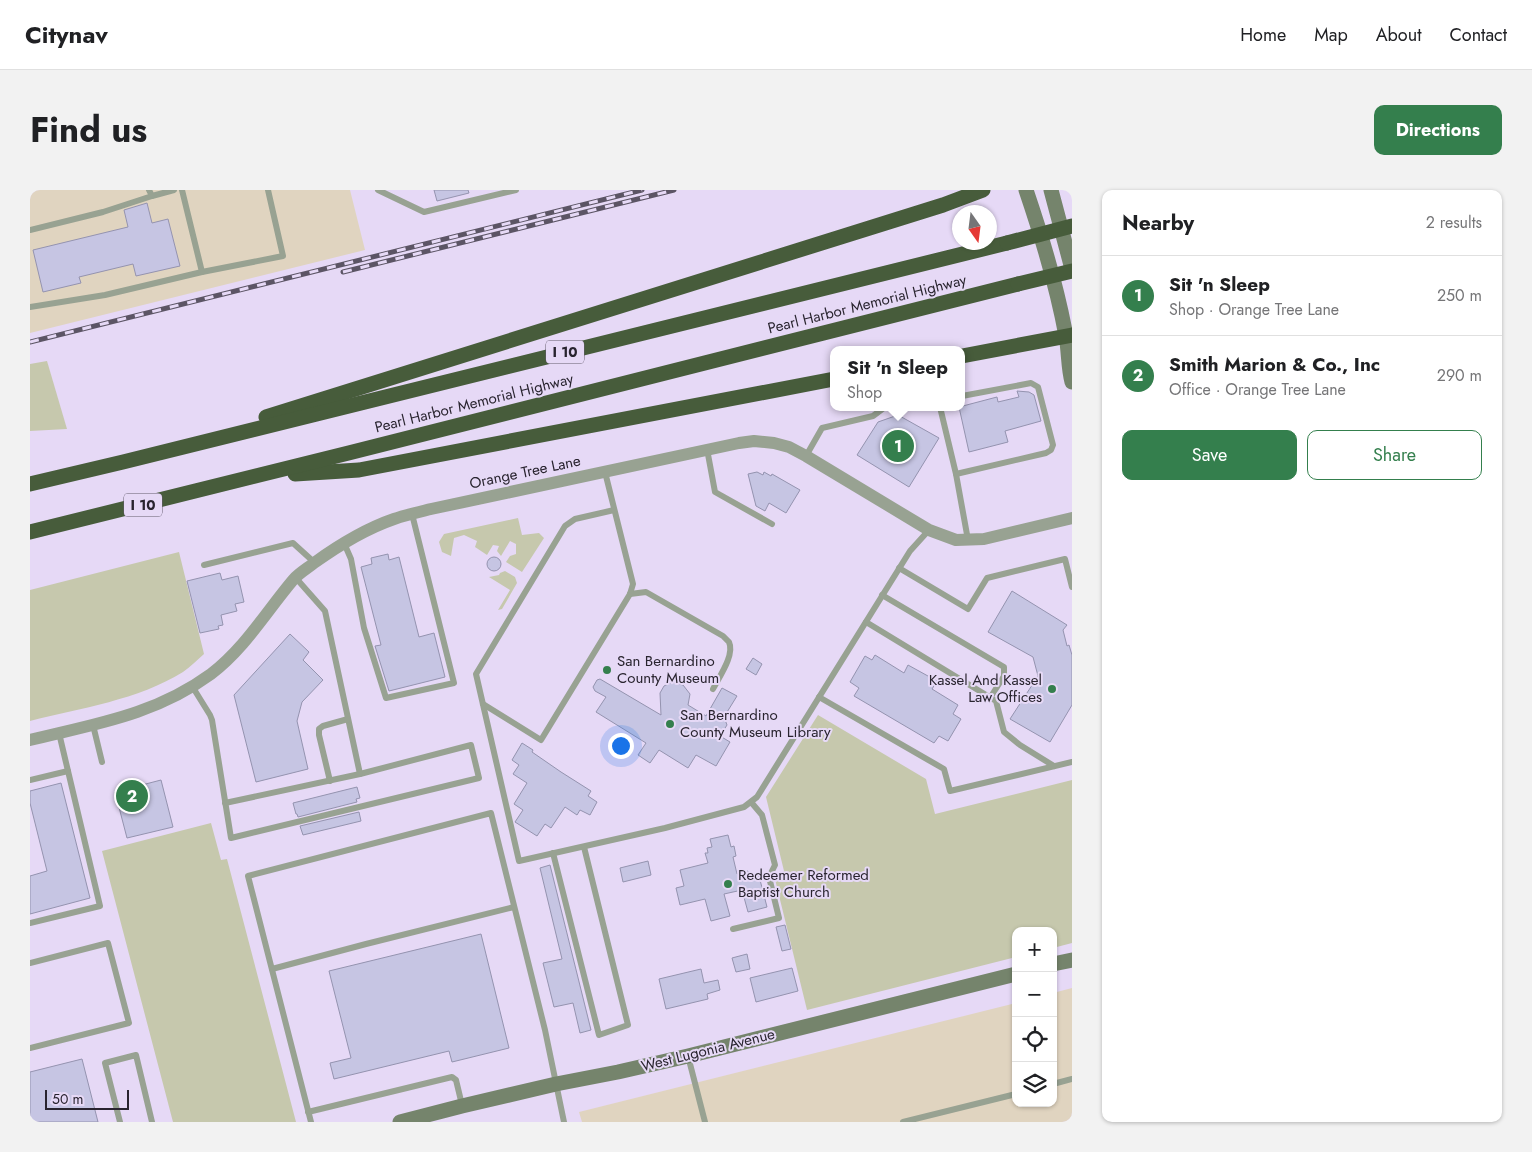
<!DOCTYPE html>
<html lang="en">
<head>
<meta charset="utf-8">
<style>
	:root { --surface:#fff; --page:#f2f2f2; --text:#202124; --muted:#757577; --line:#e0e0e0; --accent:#347f4d }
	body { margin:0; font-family:Jost,sans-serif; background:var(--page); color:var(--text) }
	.controls { position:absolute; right:15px; bottom:15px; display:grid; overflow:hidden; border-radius:10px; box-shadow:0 1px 4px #0004 }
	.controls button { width:45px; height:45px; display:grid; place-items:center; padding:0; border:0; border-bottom:1px solid var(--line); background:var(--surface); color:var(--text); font:25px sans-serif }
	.compass { position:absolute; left:922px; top:15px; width:45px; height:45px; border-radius:50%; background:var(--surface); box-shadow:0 1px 4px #0004; rotate:166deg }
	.scale { position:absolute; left:15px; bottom:12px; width:84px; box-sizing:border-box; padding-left:5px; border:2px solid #29242f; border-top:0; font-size:14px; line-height:18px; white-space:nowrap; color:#29242f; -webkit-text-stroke:4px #e6d9f6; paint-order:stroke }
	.you { position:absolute; left:590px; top:555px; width:18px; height:18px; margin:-12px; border:4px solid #fff; border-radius:50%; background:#1a73e8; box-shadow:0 0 0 8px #1a73e833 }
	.badge { display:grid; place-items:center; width:32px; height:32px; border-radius:50%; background:var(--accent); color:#fff; font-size:16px; font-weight:700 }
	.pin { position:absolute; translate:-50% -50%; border:2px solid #fff; box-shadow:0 1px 5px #0006 }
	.popup { position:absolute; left:800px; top:156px; width:135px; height:65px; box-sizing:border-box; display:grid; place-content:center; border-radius:10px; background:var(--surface); filter:drop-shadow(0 1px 4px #0005); font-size:16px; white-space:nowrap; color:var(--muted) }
	.popup b { font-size:19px; color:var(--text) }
	.popup::after { content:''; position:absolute; left:50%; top:100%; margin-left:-10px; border:10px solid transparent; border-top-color:var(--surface) }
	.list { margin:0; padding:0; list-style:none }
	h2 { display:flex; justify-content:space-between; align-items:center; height:65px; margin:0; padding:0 20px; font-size:21px }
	h2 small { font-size:16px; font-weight:400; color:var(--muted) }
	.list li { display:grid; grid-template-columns:32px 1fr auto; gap:15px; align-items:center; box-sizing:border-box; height:80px; padding:0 20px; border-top:1px solid var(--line) }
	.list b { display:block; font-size:19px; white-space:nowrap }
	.list p { margin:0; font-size:16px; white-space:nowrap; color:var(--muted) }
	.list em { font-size:16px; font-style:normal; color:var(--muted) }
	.actions { display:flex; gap:10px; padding:15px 20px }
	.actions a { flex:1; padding:11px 0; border:1px solid var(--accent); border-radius:10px; text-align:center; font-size:18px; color:var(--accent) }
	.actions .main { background:var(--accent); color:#fff }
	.icon { flex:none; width:28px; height:28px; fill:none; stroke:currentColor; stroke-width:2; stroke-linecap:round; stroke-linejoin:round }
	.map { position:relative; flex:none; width:1042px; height:932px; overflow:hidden; border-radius:10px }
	header { display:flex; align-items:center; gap:30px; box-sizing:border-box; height:70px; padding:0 25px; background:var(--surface); border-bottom:1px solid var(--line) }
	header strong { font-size:24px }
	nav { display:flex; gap:28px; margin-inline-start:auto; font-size:18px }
	.intro { display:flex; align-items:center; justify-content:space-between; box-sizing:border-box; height:120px; padding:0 30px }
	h1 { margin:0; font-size:35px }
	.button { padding:12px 22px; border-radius:10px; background:var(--accent); color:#fff; font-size:18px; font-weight:700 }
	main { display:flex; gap:30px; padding:0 30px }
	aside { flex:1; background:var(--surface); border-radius:10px; box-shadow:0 1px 4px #0004 }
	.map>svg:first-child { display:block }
	.industrial { fill:#e0d4c0 }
	.green { fill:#c6c8ad }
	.building { fill:#c6c5e3; stroke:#9493af }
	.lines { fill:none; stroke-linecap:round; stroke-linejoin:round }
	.lane { stroke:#98a292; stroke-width:6 }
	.street { stroke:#98a292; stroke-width:12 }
	.secondary { stroke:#75846c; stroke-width:15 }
	.highway { stroke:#475c3b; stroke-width:15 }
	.rail-casing { stroke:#5c5565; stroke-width:5 }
	.rail { stroke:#e6d9f6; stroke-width:3; stroke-dasharray:9; stroke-linecap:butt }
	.highway-bridge { stroke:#475c3b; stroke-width:15 }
	.poi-dot { fill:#347f4d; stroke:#e6d9f6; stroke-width:2 }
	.labels { text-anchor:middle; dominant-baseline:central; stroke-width:4; stroke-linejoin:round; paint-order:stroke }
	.shield { fill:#e6d9f6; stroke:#625a6b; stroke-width:1 }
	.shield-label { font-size:14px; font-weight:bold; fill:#29242f }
	.street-label { font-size:15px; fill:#29242f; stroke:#e6d9f6 }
	.poi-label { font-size:15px; fill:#29242f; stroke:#e6d9f6; text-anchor:start }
</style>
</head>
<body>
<header>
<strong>Citynav</strong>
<nav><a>Home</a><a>Map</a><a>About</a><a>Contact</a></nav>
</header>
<div class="intro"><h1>Find us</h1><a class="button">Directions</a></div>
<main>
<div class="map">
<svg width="1042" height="932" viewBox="0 0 1042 932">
	<rect width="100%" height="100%" fill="#e6d9f6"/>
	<g class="industrial">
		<polygon points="0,0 320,0 335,60 0,143"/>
		<polygon points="1042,798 1042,932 552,932 549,922 986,813 986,913 1023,913 1023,803"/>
	</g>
	<g class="green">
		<polygon points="17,171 37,239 0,241 0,174"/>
		<polygon points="488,328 492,345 509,343 514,348 492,382 476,372 480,366 486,364 486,354 480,351 471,366 467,361 469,356 463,355 457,365 445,357 447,351 434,345 424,348 421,366 412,362 409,352 414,344"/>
		<path d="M149,362L174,464C167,470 160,477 153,482C108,510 51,518 0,531V400Z"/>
		<polygon points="475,381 485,387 487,393 472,419 468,420 480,400 459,387 469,385 470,383"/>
		<polygon points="788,525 896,589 905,624 1042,590 1042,753 1023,758 1023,741 986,741 986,767 777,820 744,685 754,681 736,607"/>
		<polygon points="181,633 191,670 197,669 266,932 143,932 72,661"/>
	</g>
	<g class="building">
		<polygon points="404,0 438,0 439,3 407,11"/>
		<polygon points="117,13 122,33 138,29 150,76 106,86 103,74 49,87 51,93 13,102 3,60 98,37 94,20"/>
		<polygon points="987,201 999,202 1004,205 1011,231 975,241 978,252 939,262 929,217 967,207 968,212 989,207"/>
		<polygon points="868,225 909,248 879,297 827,265 848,232"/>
		<polygon points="727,282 733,285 734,282 741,286 742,284 770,300 756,323 739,313 735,321 726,316 718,284"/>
		<polygon points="358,364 359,370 369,367 389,447 404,443 415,487 359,501 345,456 351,455 331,377 342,374 341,368"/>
		<circle cx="464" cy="374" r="7"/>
		<polygon points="190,383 192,390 208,386 214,412 205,414 207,421 191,425 193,435 188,436 189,439 170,443 157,391"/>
		<polygon points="982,401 1037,435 1033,440 1037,456 1039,455 1042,465 1042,515 1020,552 980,529 1008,486 1003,467 958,442"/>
		<polygon points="260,444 279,462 273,470 293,490 272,512 267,531 278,579 226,592 204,505"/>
		<polygon points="845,465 874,483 878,475 907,491 902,499 928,515 923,524 931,529 918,551 909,546 904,553 824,506 829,498 820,492 835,466 842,470"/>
		<polygon points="723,468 732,474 726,485 716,479"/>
		<polygon points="570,489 631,525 630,503 634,496 642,492 653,495 660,504 658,515 676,526 692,498 707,506 694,527 697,535 690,546 700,552 686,576 666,565 658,578 629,560 620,573 608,565 616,553 566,522 576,507 565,501 563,497 567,490"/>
		<polygon points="492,553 503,560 502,562 531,582 561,601 558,606 567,612 560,625 550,620 547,625 535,617 521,638 515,634 507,646 485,632 493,620 484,614 497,593 483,584 489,575 482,570"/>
		<polygon points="131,590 143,637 97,648 85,602"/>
		<polygon points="31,593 60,708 0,724 0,686 17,681 0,613 0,601"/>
		<polygon points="327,597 330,608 326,609 327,612 268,627 267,624 266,624 263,613"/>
		<polygon points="329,622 331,631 273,645 270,636"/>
		<polygon points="698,645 701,657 704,656 706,666 703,667 707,684 718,681 719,686 722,685 723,687 729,686 737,717 718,722 712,700 694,704 700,726 681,731 675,709 650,715 646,698 654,696 650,680 678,673 675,663 678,663 677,658 682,657 680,649"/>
		<polygon points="618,671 621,685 593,692 590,678"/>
		<polygon points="520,675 561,840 550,843 543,813 524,817 513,773 532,769 510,678"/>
		<polygon points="755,735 761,759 752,761 746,737"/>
		<polygon points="451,744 479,858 422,872 419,861 304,889 300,873 321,868 299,781"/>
		<polygon points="717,764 720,779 706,782 702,768"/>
		<polygon points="762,778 768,801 726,812 720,788"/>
		<polygon points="671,779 674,793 688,790 690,800 677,804 678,809 636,819 629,789"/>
		<polygon points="52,869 68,932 0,932 0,882"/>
	</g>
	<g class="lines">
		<g class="lane">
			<polyline points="119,0 122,6 144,0"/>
			<polyline points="348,0 394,22 486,0"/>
			<polyline points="0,40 73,22 122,6"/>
			<polyline points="172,82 253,66 238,0"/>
			<polyline points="0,117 75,105 172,82 152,0"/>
			<polyline points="910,217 926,284 938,350"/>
			<polyline points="677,259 685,302 742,334"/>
			<polyline points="776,266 792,238 843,226 855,217"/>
			<polyline points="926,284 1016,263 1021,260 1023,255 1008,197 1001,193 932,206"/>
			<polyline points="584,320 545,329 535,336 446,484 489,671 635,638 714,617 727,607 880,361 899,340"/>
			<polyline points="314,353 321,369 334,438 356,508 424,493 382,324"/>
			<polyline points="174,375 263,353 285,373"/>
			<polyline points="869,378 938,419 957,388 1035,369 1042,397"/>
			<path d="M600,404L616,402L693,446C695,448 697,450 699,452C705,465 689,487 683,499"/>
			<polyline points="852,405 974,477 974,486 960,508"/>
			<polyline points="836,432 966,511 974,542 990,555 1024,576"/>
			<polyline points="162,496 180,525 182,530 201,648 449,588 441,555 330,584 295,421 265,387"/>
			<polyline points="789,507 914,579 920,601 1042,572"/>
			<polyline points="453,514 511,550 600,404 603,394 575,282"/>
			<polyline points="63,535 72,572"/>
			<polyline points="0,590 38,581"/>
			<polyline points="300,591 289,545 289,539 293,536 318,529"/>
			<polyline points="195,613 330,584"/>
			<polyline points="523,663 569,845 598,835 554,657"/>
			<polyline points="0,733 70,716 29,543"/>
			<polyline points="703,739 749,728 739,687 745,675 732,625 721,612"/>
			<polyline points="0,773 78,753 99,833 0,858"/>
			<polyline points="242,779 336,754 484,717"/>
			<polyline points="658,866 675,932"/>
			<polyline points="1023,894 1042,889"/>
			<polyline points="278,922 422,887 426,890 432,915"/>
			<polyline points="90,932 75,873 106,865 122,932"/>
			<polyline points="281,932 218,686 461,623 515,840 534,932"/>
			<polyline points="873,932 986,904"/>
		</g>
		<path class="street" d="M0,550C65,534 125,525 181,484C215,458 236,422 263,390C269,383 278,378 284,373C309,355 335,339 364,329C376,325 389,322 401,319L709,253L724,251L744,253L759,257L776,266L899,340L926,350L954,349L1042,328"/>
		<g class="secondary">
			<path d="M996,0C1012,47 1027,97 1036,146C1039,162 1038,177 1042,192"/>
			<polyline points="1021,0 1042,79"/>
			<polyline points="1023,774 1042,770"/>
			<polyline points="370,932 432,916 526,894 588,882 658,866 986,784"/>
		</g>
		<g class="highway">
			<polyline points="932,166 1042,145"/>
			<polyline points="236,227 913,15 953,0"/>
			<polyline points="265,284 329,280 804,189"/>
			<polyline points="0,294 93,272 977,53"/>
			<path d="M0,342C330,262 658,175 988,94"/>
		</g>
		<defs>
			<g id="rail">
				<polyline points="313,82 644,0"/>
				<polyline points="0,152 612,0"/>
			</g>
		</defs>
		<use href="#rail" class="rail-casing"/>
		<use href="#rail" class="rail"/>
		<g class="highway-bridge">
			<polyline points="977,53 1042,36"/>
			<polyline points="988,94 1042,81"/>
		</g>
	</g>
	<g class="poi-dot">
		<circle cx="577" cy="480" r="5"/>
		<circle cx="1022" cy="499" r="5"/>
		<circle cx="640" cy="534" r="5"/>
		<circle cx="698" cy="694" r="5"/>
	</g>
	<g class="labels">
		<g class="shield">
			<rect x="516" y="150.5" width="38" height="23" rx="4"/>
			<rect x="94" y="303.5" width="38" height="23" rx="4"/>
		</g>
		<g class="shield-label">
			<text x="535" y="162">I 10</text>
			<text x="113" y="315">I 10</text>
		</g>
		<g class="street-label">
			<text transform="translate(837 114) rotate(-14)">Pearl Harbor Memorial Highway</text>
			<text transform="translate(444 213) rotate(-14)">Pearl Harbor Memorial Highway</text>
			<text transform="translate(495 282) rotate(-12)">Orange Tree Lane</text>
			<text transform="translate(678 860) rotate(-14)">West Lugonia Avenue</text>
		</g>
		<g class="poi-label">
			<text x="587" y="471">San Bernardino<tspan x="587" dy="17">County Museum</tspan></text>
			<text x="1012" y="490" text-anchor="end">Kassel And Kassel<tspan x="1012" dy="17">Law Offices</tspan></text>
			<text x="650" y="525">San Bernardino<tspan x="650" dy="17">County Museum Library</tspan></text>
			<text x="708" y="685">Redeemer Reformed<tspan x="708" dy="17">Baptist Church</tspan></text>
		</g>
	</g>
</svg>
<div class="controls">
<button>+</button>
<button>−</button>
<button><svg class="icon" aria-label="locate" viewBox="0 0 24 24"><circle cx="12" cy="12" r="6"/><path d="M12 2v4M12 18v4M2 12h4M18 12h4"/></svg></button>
<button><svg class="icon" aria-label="layers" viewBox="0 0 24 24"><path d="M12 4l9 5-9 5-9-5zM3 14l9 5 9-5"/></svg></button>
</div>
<svg class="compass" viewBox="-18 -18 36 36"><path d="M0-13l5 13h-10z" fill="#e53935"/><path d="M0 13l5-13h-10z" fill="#757577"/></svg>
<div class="scale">50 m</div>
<div class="you"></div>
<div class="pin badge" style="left:868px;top:256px">1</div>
<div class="popup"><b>Sit 'n Sleep</b>Shop</div>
<div class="pin badge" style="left:102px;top:606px">2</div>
</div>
<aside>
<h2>Nearby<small>2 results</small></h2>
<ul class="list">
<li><span class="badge">1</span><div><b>Sit 'n Sleep</b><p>Shop · Orange Tree Lane</p></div><em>250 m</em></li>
<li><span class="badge">2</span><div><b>Smith Marion &amp; Co., Inc</b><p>Office · Orange Tree Lane</p></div><em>290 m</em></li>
</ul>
<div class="actions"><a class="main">Save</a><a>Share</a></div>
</aside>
</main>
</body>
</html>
